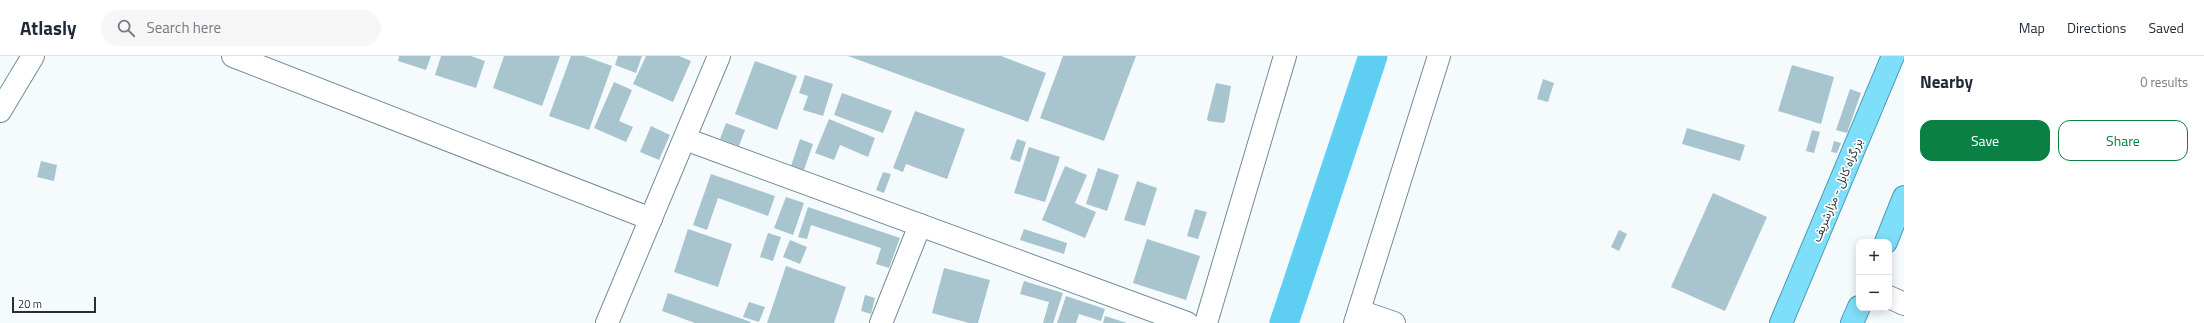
<!DOCTYPE html>
<html lang="en">
<head>
<meta charset="utf-8">
<style>
	:root { --surface:#fff; --page:#f6f6f7; --text:#1f2937; --muted:#747a83; --line:#e0e1e3; --accent:#0b8043 }
	body { margin:0; font-family:"Titillium Web","Noto Sans Arabic",sans-serif; background:var(--page); color:var(--text) }
	.controls { position:absolute; right:12px; bottom:12px; display:grid; overflow:hidden; border-radius:8px; box-shadow:0 2px 10px #0003 }
	.controls button { width:36px; height:36px; display:grid; place-items:center; padding:0; border:0; border-bottom:1px solid var(--line); background:var(--surface); color:var(--text); font:20px sans-serif }
	.scale { position:absolute; left:12px; bottom:10px; width:84px; box-sizing:border-box; padding-left:4px; border:2px solid #253135; border-top:0; font-size:11px; line-height:14px; white-space:nowrap; color:#253135; -webkit-text-stroke:3px #fff; paint-order:stroke }
	.list { margin:0; padding:0; list-style:none }
	h2 { display:flex; justify-content:space-between; align-items:center; height:52px; margin:0; padding:0 16px; font-size:17px }
	h2 small { font-size:13px; font-weight:400; color:var(--muted) }
	.actions { display:flex; gap:8px; padding:12px 16px }
	.actions a { flex:1; padding:9px 0; border:1px solid var(--accent); border-radius:12px; text-align:center; font-size:14px; color:var(--accent) }
	.actions .main { background:var(--accent); color:#fff }
	.icon { flex:none; width:22px; height:22px; fill:none; stroke:currentColor; stroke-width:2; stroke-linecap:round; stroke-linejoin:round }
	.map { position:relative; flex:none; width:1904px; height:267px; overflow:hidden }
	header { display:flex; align-items:center; gap:24px; box-sizing:border-box; height:56px; padding:0 20px; background:var(--surface); border-bottom:1px solid var(--line) }
	header strong { font-size:19px }
	nav { display:flex; gap:22px; margin-inline-start:auto; font-size:14px }
	.search { width:280px; height:36px; background:var(--page); display:flex; align-items:center; gap:10px; box-sizing:border-box; padding:0 14px; border-radius:22px; color:var(--muted); font-size:15px }
	main { display:flex }
	aside { flex:1; background:var(--surface) }
	.map>svg:first-child { display:block }
	.lines { fill:none; stroke-linecap:round; stroke-linejoin:round }
	.canal { stroke:#5ecff2; stroke-width:29 }
	.building { fill:#a7c4cf }
	.minor-casing { stroke:#718d97; stroke-width:24 }
	.trunk-casing { stroke:#4b9cb4; stroke-width:24 }
	.minor { stroke:#fff; stroke-width:22 }
	.trunk { stroke:#7fdefa; stroke-width:22 }
	.labels { text-anchor:middle; dominant-baseline:central; stroke-width:3.5; stroke-linejoin:round; paint-order:stroke }
	.street-label { font-size:12px; fill:#253135; stroke:#fff }
</style>
</head>
<body>
<header>
<strong>Atlasly</strong>
<div class="search"><svg class="icon" aria-label="search" viewBox="0 0 24 24"><circle cx="10" cy="10" r="6"/><path d="M15 15l6 6"/></svg>Search here</div>
<nav><a>Map</a><a>Directions</a><a>Saved</a></nav>
</header>
<main>
<div class="map">
<svg width="1904" height="267" viewBox="0 0 1904 267">
	<rect width="100%" height="100%" fill="#f5fbfd"/>
	<g class="lines">
		<polyline class="canal" points="1284,267 1373,0"/>
	</g>
	<g class="building">
		<polygon points="399,0 431,0 426,14 398,5"/>
		<polygon points="441,0 471,0 485,5 476,32 435,19"/>
		<polygon points="504,0 560,0 542,50 493,32"/>
		<polygon points="571,0 584,0 612,10 589,74 549,60"/>
		<polygon points="618,0 642,0 636,17 615,9"/>
		<polygon points="646,0 679,0 691,5 673,46 633,28"/>
		<polygon points="848,0 1001,0 1046,17 1028,66"/>
		<polygon points="1063,0 1136,0 1104,85 1040,62"/>
		<polygon points="755,5 797,20 777,74 735,58"/>
		<polygon points="1792,9 1834,21 1821,68 1778,55"/>
		<polygon points="805,19 833,28 823,60 803,54 808,40 799,37"/>
		<polygon points="1543,23 1554,27 1548,46 1537,43"/>
		<polygon points="614,26 632,34 619,65 633,71 626,86 594,72"/>
		<polygon points="1216,27 1231,30 1225,65 1223,67 1208,65 1207,63"/>
		<polygon points="1850,33 1861,37 1847,77 1836,74"/>
		<polygon points="842,37 892,55 883,77 834,59"/>
		<polygon points="915,55 965,73 947,123 906,108 903,116 893,112"/>
		<polygon points="829,63 875,82 868,101 840,89 834,104 815,97"/>
		<polygon points="726,67 745,74 739,90 720,83"/>
		<polygon points="651,70 670,79 659,104 640,96"/>
		<polygon points="1687,72 1745,89 1740,105 1682,88"/>
		<polygon points="1812,74 1820,76 1814,97 1806,95"/>
		<polygon points="800,83 813,88 804,114 791,110"/>
		<polygon points="1017,83 1026,86 1020,106 1010,103"/>
		<polygon points="1834,85 1841,87 1837,97 1831,96"/>
		<polygon points="1029,91 1060,101 1045,146 1014,137"/>
		<polygon points="41,105 57,109 54,125 37,121"/>
		<polygon points="1065,110 1087,119 1075,147 1096,156 1085,182 1042,164"/>
		<polygon points="1098,112 1119,119 1107,155 1086,148"/>
		<polygon points="883,116 891,118 884,137 876,134"/>
		<polygon points="711,118 775,140 768,160 718,142 707,174 693,169"/>
		<polygon points="1137,125 1157,132 1145,170 1124,164"/>
		<polygon points="1713,137 1767,161 1725,255 1671,231"/>
		<polygon points="786,141 804,147 793,179 774,172"/>
		<polygon points="808,151 900,182 889,212 876,208 881,192 811,169 807,183 798,181"/>
		<polygon points="1195,153 1207,156 1198,183 1187,180"/>
		<polygon points="688,173 732,188 718,231 674,216"/>
		<polygon points="1024,173 1067,187 1064,198 1020,184"/>
		<polygon points="1619,174 1627,178 1619,195 1611,191"/>
		<polygon points="768,177 781,181 773,205 760,201"/>
		<polygon points="1147,183 1200,200 1186,244 1133,227"/>
		<polygon points="790,184 807,191 800,208 783,201"/>
		<polygon points="786,210 846,231 834,267 767,267"/>
		<polygon points="944,212 990,224 978,267 969,267 932,257"/>
		<polygon points="1024,225 1063,237 1053,267 1043,267 1049,246 1020,238"/>
		<polygon points="668,237 751,266 750,267 695,267 662,255"/>
		<polygon points="865,239 875,242 871,258 861,255"/>
		<polygon points="1066,240 1105,253 1101,265 1079,258 1076,267 1057,267"/>
		<polygon points="749,246 765,251 759,266 743,261"/>
		<polygon points="1105,260 1127,267 1103,267"/>
	</g>
	<g class="lines">
		<defs>
			<g id="minor">
				<polyline points="233,0 651,163"/>
				<polyline points="0,55 33,0"/>
				<polyline points="685,83 1187,267"/>
				<polyline points="1889,241 1904,248"/>
				<polyline points="1359,255 1394,267"/>
				<polyline points="607,267 719,0"/>
				<polyline points="881,267 920,169"/>
				<polyline points="1206,267 1285,0"/>
				<polyline points="1355,267 1439,0"/>
			</g>
			<g id="trunk">
				<polyline points="1886,186 1904,141"/>
				<polyline points="1781,267 1893,0"/>
				<polyline points="1852,267 1859,251"/>
			</g>
		</defs>
		<use href="#minor" class="minor-casing"/>
		<use href="#trunk" class="trunk-casing"/>
		<use href="#minor" class="minor"/>
		<use href="#trunk" class="trunk"/>
	</g>
	<g class="labels">
		<g class="street-label">
			<text transform="translate(1837 134) rotate(-67)">بزرگراه کابل - مزارشریف</text>
		</g>
	</g>
</svg>
<div class="controls">
<button>+</button>
<button>−</button>
</div>
<div class="scale">20 m</div>
</div>
<aside>
<h2>Nearby<small>0 results</small></h2>
<ul class="list">
</ul>
<div class="actions"><a class="main">Save</a><a>Share</a></div>
</aside>
</main>
</body>
</html>
